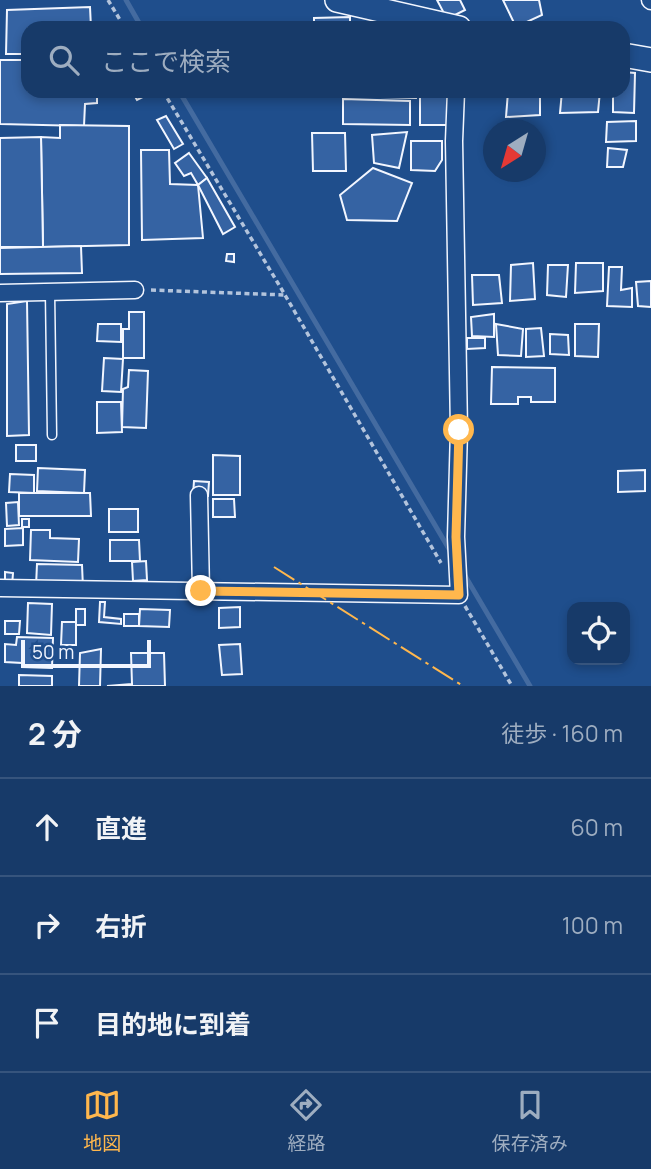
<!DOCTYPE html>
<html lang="ja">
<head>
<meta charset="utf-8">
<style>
	:root { --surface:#173a69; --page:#20416f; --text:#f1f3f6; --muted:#9eadc0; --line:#36547d; --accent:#ffb74d }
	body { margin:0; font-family:Manrope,"Noto Sans JP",sans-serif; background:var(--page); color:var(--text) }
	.controls { position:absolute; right:21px; bottom:21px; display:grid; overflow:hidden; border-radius:14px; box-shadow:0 4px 10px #0003 }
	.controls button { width:63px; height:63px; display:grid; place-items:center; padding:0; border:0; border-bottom:2px solid var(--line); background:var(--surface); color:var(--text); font:35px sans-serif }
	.compass { position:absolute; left:483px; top:119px; width:63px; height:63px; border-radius:50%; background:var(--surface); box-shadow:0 4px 10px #0003; rotate:217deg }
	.scale { position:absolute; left:21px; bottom:18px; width:130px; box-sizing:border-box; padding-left:7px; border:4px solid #f2f6ff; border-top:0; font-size:19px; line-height:24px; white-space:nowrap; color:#f2f6ff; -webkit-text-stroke:5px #1f4e8c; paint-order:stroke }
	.stop { position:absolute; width:21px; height:21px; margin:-16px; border:5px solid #ffb74d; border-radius:50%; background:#fff }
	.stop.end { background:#ffb74d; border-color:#fff; box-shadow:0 2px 7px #0008 }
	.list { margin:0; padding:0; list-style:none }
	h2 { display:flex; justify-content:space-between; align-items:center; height:91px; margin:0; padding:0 28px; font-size:30px }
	h2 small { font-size:23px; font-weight:400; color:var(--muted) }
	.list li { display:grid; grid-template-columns:46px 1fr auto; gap:21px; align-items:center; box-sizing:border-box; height:98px; padding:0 28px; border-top:2px solid var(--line) }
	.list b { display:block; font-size:26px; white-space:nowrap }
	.list em { font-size:23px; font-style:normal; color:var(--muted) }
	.icon { flex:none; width:38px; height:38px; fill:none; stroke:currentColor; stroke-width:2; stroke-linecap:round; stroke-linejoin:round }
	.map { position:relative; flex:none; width:651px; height:686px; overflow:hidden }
	.search { position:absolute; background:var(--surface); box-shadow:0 4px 10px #0003; left:21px; right:21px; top:21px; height:77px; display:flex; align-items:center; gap:18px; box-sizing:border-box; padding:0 24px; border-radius:21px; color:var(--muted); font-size:26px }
	.sheet { height:385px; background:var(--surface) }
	nav { display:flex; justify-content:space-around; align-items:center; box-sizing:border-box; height:98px; border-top:2px solid var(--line); background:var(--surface); font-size:19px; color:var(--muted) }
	nav a { display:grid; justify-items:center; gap:4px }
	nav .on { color:var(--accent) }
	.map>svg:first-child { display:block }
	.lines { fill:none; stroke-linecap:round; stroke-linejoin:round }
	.stream { stroke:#446ba0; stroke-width:5 }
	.building { fill:#3563a3; stroke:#f2f6ff; stroke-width:2 }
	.lane-casing { stroke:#f2f6ff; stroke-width:11 }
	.street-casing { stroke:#f2f6ff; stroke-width:19 }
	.secondary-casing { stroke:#f2f6ff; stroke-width:26 }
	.path { stroke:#b3c4dc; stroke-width:3.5; stroke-dasharray:5 3.5; stroke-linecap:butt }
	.lane { stroke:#1f4e8c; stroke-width:8 }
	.street { stroke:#1f4e8c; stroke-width:16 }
	.secondary { stroke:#1f4e8c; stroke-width:23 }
	.power { stroke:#ffb74d; stroke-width:2; stroke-dasharray:24 5 3.5 5; stroke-linecap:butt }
	.route { stroke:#ffb74d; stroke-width:9 }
</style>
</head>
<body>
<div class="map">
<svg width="651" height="686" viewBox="0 0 651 686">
	<rect width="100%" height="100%" fill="#1f4e8c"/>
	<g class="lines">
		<g class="stream">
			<polyline points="126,0 142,28"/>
			<polyline points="179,91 452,554"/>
			<polyline points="464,574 530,686"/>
		</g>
	</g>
	<g class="building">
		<polygon points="437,0 460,0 465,10 447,19"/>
		<polygon points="503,0 539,0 542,15 516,27"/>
		<polygon points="90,7 91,28 28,28 28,54 6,54 7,10"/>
		<polygon points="350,17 350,28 314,28 314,18"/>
		<polygon points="388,23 389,28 357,28 356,24"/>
		<polygon points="0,60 28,60 28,91 97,91 97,103 85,104 84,126 0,124"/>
		<polygon points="623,72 635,73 634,113 613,112 613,91 623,91"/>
		<polygon points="132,91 153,91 153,92 137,100"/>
		<polygon points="345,91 417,91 416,98 344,96"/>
		<polygon points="540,91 540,115 506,117 508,92"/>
		<polygon points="562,91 600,91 598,112 560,113"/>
		<rect x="420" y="95" width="28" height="30"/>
		<polygon points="343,99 410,101 410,125 343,124"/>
		<polygon points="166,116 183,144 174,149 157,120"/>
		<polygon points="636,121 636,141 606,142 607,122"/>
		<polygon points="60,125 129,126 129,245 43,247 41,137 60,138"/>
		<polygon points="407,132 399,168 374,163 372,135"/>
		<polygon points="312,133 345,133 346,171 313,171"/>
		<polygon points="41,137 43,247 0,247 0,138"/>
		<polygon points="411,141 442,141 442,160 435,171 411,170"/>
		<polygon points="608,148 627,150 623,167 607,167"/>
		<polygon points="141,150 169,150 170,184 198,185 203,238 142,240"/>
		<polygon points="189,153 207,178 198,185 191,173 184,176 175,163"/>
		<polygon points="373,168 412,183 397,221 347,220 340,195"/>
		<polygon points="207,178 235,227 223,234 198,185"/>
		<polygon points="81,246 82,273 0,274 0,248"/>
		<polygon points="227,254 234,254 234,262 226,261"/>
		<polygon points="533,263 535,299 510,301 511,265"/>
		<polygon points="576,263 603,263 603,291 575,293"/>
		<polygon points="548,265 568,265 566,297 547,295"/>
		<polygon points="609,267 622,267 621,290 632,288 632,307 607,306"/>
		<polygon points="472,275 499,275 502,303 473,305"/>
		<polygon points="651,281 651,307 638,306 636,282"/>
		<polygon points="27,301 29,435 7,436 7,304"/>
		<polygon points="129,312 144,312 144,358 123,358 123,329 129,329"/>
		<polygon points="494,314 494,337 472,336 471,317"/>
		<polygon points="98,324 121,324 121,342 97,341"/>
		<polygon points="496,324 523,329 521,356 498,355"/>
		<polygon points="575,324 599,324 598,357 575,356"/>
		<polygon points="541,328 544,356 526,357 526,329"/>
		<polygon points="550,334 568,335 569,355 550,354"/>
		<polygon points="467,338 485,338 485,348 467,349"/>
		<polygon points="104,358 123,359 121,392 102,391"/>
		<polygon points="492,367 555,368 555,402 531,402 531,397 518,397 518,404 491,404"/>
		<polygon points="129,370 148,371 146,428 122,427 123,389 128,387"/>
		<polygon points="97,402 121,402 122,432 97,433"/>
		<rect x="16" y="445" width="20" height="16"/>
		<polygon points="213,455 240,456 240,495 213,495"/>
		<polygon points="38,468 85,470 84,493 37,491"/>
		<polygon points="645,470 645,491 618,492 618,471"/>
		<polygon points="10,474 34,475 34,493 9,492"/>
		<polygon points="194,481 209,482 208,496 193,495"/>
		<polygon points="19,493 90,493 91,516 19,516"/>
		<polygon points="213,499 234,499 235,517 213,517"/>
		<polygon points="18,502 19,525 7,526 6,503"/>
		<rect x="109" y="509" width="29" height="23"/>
		<rect x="22" y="519" width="7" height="8"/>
		<polygon points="23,528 23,545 5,546 5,529"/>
		<polygon points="31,530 50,530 50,538 79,539 78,562 30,560"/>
		<polygon points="110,540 139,540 140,561 110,561"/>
		<polygon points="146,561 147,580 133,581 132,562"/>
		<polygon points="37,564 82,565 83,588 36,586"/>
		<polygon points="5,572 13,573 12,586 5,586"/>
		<polygon points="100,602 105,602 104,617 121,619 121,624 99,622"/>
		<polygon points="28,603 52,604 51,635 27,633"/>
		<polygon points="240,607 240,627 219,628 219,608"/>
		<rect x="76" y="609" width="9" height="16"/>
		<polygon points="140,609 170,610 169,627 139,626"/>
		<rect x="124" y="614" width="15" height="12"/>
		<polygon points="5,621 20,621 19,634 5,634"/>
		<polygon points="62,622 76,622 76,645 61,645"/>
		<polygon points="17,637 53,638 52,668 22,667 22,663 5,662 5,644 16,645"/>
		<polygon points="240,644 242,674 222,675 219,645"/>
		<polygon points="101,649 100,686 79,686 80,653"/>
		<polygon points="131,653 164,653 165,686 107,686 132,684"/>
		<polygon points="19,675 52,676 52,686 19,686"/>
	</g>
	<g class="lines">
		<defs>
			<polyline id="lane" points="50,292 52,435"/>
			<g id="street">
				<polyline points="650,0 651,1"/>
				<polyline points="0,293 135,290"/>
				<polyline points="199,495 201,591"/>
				<polyline points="0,588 459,595 456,537 459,430 454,141 456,91"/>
			</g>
			<g id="secondary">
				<polyline points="337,0 459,28"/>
				<polyline points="623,55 651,60"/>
			</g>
		</defs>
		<use href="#lane" class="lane-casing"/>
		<use href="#street" class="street-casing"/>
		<use href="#secondary" class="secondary-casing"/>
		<g class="path">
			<polyline points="108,0 125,28"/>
			<polyline points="163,91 285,295 441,563"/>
			<polyline points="151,290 285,295"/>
			<polyline points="465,606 512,686"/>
		</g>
		<use href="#lane" class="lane"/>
		<use href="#street" class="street"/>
		<use href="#secondary" class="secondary"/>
		<polyline class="power" points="274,567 463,686"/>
	</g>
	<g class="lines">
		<polyline class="route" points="201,591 459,595 456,537 459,430"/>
	</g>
</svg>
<div class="controls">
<button><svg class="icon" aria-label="locate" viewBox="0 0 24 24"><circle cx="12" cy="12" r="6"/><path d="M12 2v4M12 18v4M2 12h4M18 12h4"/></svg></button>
</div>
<svg class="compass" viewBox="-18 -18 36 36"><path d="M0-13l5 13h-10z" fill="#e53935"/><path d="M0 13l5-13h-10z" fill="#9eadc0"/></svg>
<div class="scale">50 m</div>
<div class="stop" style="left:459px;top:430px"></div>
<div class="stop end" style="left:201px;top:591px"></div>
<div class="search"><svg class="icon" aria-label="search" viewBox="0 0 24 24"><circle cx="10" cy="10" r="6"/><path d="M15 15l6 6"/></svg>ここで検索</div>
</div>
<section class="sheet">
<h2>2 分<small>徒歩 · 160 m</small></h2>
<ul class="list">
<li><svg class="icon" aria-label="ahead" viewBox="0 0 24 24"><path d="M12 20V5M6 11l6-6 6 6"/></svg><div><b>直進</b></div><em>60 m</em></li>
<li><svg class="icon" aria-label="right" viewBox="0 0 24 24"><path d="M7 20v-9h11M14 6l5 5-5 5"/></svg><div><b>右折</b></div><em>100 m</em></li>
<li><svg class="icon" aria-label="arrive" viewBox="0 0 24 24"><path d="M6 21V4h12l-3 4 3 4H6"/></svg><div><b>目的地に到着</b></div></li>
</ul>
</section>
<nav>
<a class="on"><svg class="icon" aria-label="map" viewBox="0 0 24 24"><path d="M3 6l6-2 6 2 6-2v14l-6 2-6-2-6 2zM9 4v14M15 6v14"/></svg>地図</a>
<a><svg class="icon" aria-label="directions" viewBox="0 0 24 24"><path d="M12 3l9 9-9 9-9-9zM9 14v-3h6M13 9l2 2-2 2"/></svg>経路</a>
<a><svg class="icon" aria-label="saved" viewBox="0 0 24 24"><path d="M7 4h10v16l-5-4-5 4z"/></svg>保存済み</a>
</nav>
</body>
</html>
